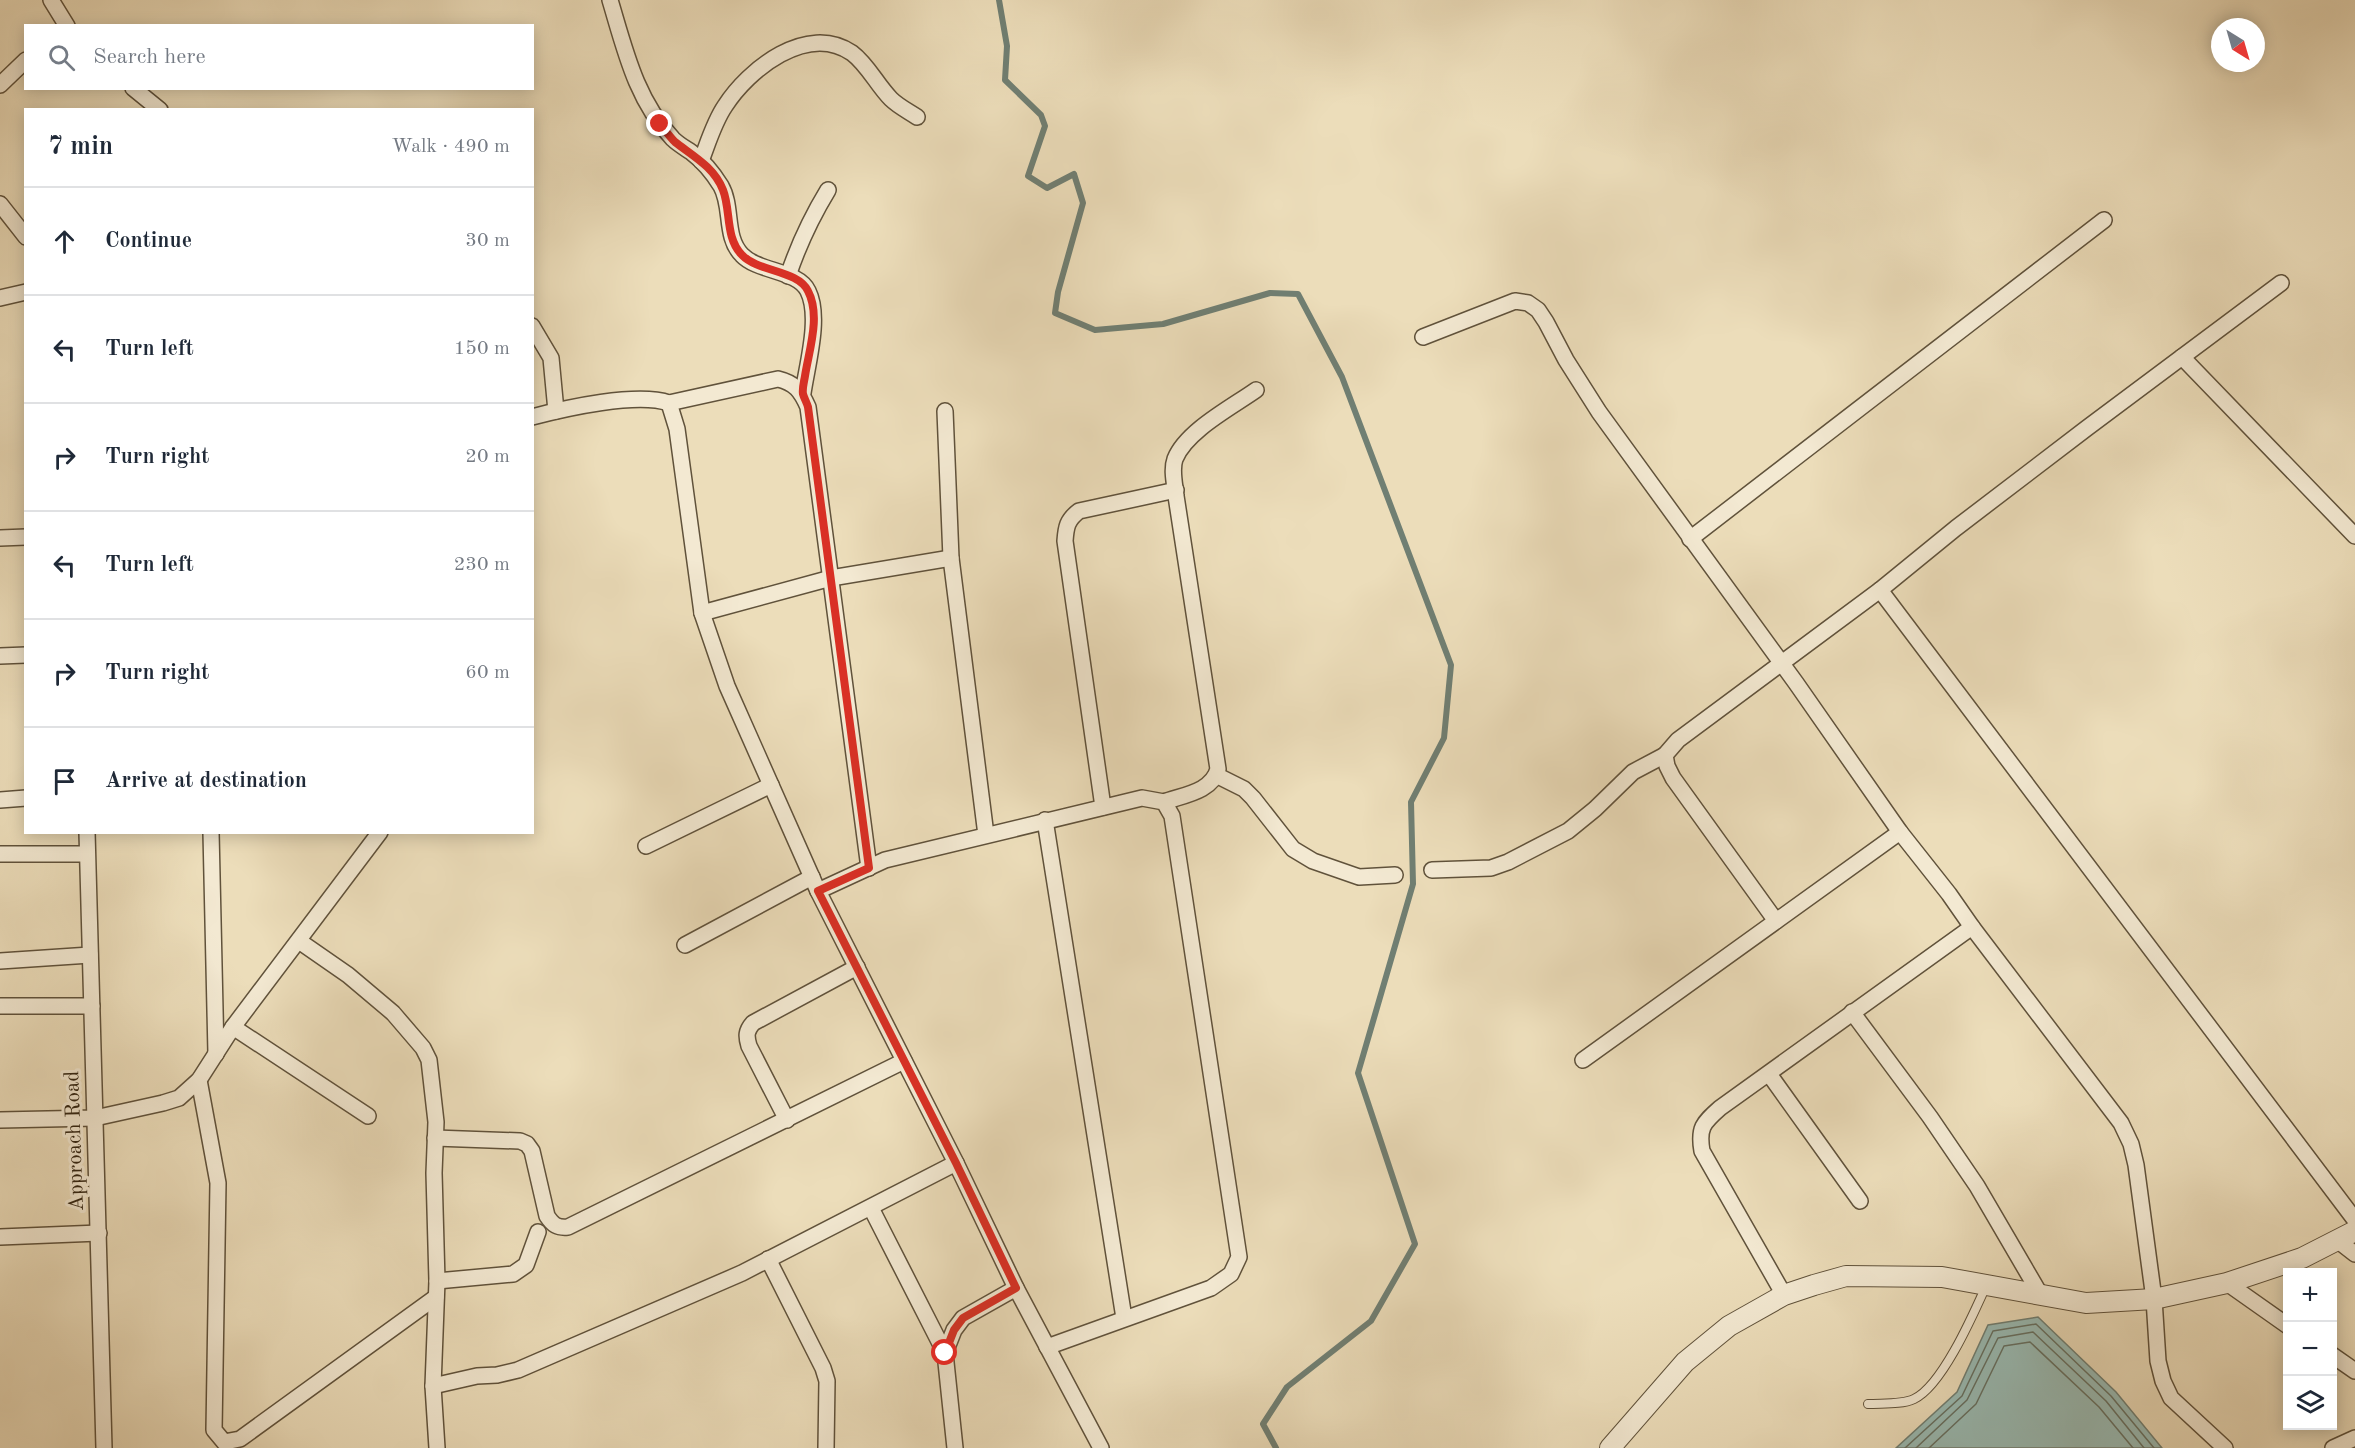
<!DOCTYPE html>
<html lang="en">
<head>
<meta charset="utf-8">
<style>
	:root { --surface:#fff; --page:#f2f2f3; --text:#1f2937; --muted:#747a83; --line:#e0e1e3 }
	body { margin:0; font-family:"Old Standard TT",serif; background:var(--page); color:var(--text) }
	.controls { position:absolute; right:18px; bottom:18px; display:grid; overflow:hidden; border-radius:0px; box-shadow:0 3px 15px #0003 }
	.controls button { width:54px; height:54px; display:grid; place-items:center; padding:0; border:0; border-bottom:2px solid var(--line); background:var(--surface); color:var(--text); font:30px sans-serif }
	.compass { position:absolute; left:2211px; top:18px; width:54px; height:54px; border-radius:50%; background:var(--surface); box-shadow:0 3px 15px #0003; rotate:143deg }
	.stop { position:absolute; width:18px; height:18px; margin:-14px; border:4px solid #d93025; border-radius:50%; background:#fff }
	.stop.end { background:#d93025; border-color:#fff; box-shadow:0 2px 6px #0008 }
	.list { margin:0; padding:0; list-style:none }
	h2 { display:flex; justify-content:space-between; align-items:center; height:78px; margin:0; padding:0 24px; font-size:26px }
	h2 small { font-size:20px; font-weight:400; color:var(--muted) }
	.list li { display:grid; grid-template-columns:39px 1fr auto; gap:18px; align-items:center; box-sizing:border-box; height:108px; padding:0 24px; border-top:2px solid var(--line) }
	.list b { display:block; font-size:22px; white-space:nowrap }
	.list em { font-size:20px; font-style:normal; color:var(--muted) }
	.icon { flex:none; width:33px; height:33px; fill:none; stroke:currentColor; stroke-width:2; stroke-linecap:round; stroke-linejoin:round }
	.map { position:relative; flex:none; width:2355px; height:1448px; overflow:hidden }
	.search { position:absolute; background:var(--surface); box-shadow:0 3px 15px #0003; left:24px; top:24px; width:510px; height:66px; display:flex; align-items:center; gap:15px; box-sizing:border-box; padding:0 21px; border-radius:0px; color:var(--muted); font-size:22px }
	.panel { position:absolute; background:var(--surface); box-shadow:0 3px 15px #0003; left:24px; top:108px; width:510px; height:726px; border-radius:0px }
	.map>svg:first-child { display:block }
	.water { fill:#99bbb4; stroke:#707f73; stroke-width:1.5 }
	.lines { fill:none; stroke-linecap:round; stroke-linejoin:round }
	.shore { stroke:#667062; stroke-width:1.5 }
	.stream { stroke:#707f73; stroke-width:6 }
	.service-casing { stroke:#60523b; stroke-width:10 }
	.minor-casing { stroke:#60523b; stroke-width:18 }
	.tertiary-casing { stroke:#60523b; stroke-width:22 }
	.service { stroke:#f3e9d2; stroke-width:8 }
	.minor { stroke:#f3e9d2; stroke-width:15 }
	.tertiary { stroke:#f3e9d2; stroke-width:20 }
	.route { stroke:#d93025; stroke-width:8 }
	.labels { text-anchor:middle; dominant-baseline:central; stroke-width:6; stroke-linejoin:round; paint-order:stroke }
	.street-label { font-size:21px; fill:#322411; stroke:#f3e9d2 }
</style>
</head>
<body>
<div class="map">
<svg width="2355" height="1448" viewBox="0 0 2355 1448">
	<rect width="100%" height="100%" fill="#ecddba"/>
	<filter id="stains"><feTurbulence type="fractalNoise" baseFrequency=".00333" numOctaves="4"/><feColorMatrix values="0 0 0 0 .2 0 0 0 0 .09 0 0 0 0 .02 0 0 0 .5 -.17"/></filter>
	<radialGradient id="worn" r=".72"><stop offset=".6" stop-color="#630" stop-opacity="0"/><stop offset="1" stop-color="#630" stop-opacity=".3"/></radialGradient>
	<polygon class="water" points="2038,1317 2116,1392 2162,1448 1896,1448 1957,1392 1988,1325"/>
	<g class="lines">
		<g class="shore">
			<polyline points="1905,1448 1962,1396 1993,1331 2036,1324 2111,1396 2154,1448"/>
			<polyline points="1916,1448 1967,1400 1998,1338 2033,1332 2106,1401 2144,1448"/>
			<polyline points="1929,1448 1976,1404 2004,1346 2030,1342 2099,1407 2133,1448"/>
		</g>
		<polyline class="stream" points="999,0 1007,46 1005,80 1041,115 1045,126 1028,176 1047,188 1074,174 1083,203 1058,292 1055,313 1095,330 1163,324 1270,293 1298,294 1342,377 1451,665 1444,738 1411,802 1413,884 1358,1073 1415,1244 1371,1321 1287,1387 1263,1424 1276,1448"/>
		<defs>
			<path id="service" d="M1868,1404C1882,1403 1901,1405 1914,1399C1942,1386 1973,1315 1986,1286"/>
			<g id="minor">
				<polyline points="51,0 67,26"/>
				<path d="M610,0C625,50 636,100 673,139C678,144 685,148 691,152C703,161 713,173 721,186C733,207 724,237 742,255C758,272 798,270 808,291C821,317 807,365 803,393"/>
				<polyline points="0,85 26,60"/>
				<polyline points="133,88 160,110"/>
				<path d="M701,161C708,143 714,122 725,106C748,70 807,22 852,53C868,65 877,85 891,99C898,106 908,111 917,117"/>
				<polyline points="0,204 26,237"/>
				<path d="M788,276C798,246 811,218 828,190"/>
				<polyline points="0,298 26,292"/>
				<polyline points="532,326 551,358 556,411"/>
				<polyline points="1423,337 1515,301 1528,303 1538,310 1546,322 1566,360 1599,412 1796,683 1900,832 1949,894 1972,927 2121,1123 2131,1144 2136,1165 2154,1299 2158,1361 2163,1381 2171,1398 2225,1448"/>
				<polyline points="2182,357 2355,536"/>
				<polyline points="669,403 677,429 702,613 727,686 818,891 956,1163 1016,1288 1101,1448"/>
				<polyline points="945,411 951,558 986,835"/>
				<path d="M532,417C566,408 637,392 669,403L778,379C795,383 801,391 808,407L869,868"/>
				<polyline points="0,538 26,537"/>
				<polyline points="1690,539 2104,220"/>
				<polyline points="1880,590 2355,1220"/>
				<polyline points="702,613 831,578 951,558"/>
				<polyline points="0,656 26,655"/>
				<polyline points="1216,775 1244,789 1253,798 1293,849 1313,861 1359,877 1395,875"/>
				<polyline points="0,800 26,798"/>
				<path d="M1164,802C1183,795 1212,792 1218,769L1176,496C1175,485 1171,470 1175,459C1186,431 1232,407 1256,390"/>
				<path d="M1103,807L1065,541C1066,527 1067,520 1079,511L1176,490"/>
				<polyline points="1045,820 1124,1318"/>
				<polyline points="87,832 104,1448"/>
				<polyline points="211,832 216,1054"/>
				<polyline points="646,846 771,785"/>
				<polyline points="0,854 87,854"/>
				<polyline points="1432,870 1491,868 1508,862 1568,831 1595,809 1633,772 1665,755"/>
				<polyline points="818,891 885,860 1142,798 1164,802 1172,816 1239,1257 1231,1274 1211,1288 1047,1347"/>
				<polyline points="1776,921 1673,778 1667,766 1665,755 1678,740 1880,590 1956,528 2087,428 2281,283"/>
				<polyline points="299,941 348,975 393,1013 423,1048 429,1060 436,1122 434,1173 437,1281 433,1386 437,1448"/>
				<polyline points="685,945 812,877"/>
				<polyline points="0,961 90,955"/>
				<polyline points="0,1006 92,1006"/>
				<polyline points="1852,1012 1930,1117 1977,1186 2040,1294"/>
				<polyline points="233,1027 368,1116"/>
				<polyline points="1583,1060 1900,832"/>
				<polyline points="1769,1074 1860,1201"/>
				<polyline points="199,1080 218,1183 214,1430 224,1442 240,1439 436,1297"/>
				<polyline points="0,1120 95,1118 163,1103 179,1098 199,1080 233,1027 380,832"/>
				<path d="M787,1120L749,1046C746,1036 746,1031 753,1023L857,967"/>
				<path d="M435,1138L520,1141L527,1144L532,1151L547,1216C553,1225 557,1228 568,1227L904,1061"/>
				<polyline points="871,1208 945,1353"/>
				<polyline points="0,1237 99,1233"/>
				<polyline points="2337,1240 2355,1254"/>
				<polyline points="768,1259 823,1368 827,1381 826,1448"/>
				<polyline points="437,1281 513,1274 526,1265 538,1232"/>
				<polyline points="2227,1283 2288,1326"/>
				<path d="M1784,1295L1702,1151C1698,1128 1703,1123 1720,1108L1972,927"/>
				<polyline points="2332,1355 2355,1371"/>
				<polyline points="433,1386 477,1376 497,1375 518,1370 742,1273 956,1163"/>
				<polyline points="955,1448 945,1353 954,1330 963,1318 1016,1288"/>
				<polyline points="2333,1448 2355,1438"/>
			</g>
			<polyline id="tertiary" points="1610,1448 1685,1362 1729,1326 1784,1295 1814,1285 1846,1276 1942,1277 2086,1303 2154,1299 2227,1283 2302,1258 2355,1231"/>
		</defs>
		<use href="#service" class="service-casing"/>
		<use href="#minor" class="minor-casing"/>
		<use href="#tertiary" class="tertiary-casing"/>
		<use href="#service" class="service"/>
		<use href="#minor" class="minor"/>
		<use href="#tertiary" class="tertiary"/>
	</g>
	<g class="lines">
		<path class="route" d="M660,124C665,130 670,137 675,142C693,156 714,167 723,190C731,210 725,238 742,255C758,272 798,270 808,291C821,316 809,350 805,376C804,382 802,389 803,394C804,398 807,403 808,407L869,868L818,891L956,1163L1016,1288L963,1318L954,1330L945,1353"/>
	</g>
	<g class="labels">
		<g class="street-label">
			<text transform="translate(75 1141) rotate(-92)">Approach Road</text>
		</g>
	</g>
	<rect width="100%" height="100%" filter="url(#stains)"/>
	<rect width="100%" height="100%" fill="url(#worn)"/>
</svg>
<div class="controls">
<button>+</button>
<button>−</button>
<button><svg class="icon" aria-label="layers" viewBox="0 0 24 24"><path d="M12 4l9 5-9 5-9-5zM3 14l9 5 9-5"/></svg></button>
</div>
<svg class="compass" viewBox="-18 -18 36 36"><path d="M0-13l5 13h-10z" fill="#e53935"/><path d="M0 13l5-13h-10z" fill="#747a83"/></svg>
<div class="stop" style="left:945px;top:1353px"></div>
<div class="stop end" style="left:660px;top:124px"></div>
<div class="search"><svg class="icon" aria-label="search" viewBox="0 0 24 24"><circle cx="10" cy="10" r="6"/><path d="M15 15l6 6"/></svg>Search here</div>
<section class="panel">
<h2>7 min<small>Walk · 490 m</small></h2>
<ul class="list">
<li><svg class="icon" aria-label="ahead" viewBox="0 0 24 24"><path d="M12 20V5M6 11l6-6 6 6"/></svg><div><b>Continue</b></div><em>30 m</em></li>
<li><svg class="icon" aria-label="left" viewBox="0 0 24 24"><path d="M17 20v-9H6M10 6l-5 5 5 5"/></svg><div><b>Turn left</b></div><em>150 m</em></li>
<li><svg class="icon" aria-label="right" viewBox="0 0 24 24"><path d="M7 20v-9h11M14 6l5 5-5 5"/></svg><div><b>Turn right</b></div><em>20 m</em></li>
<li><svg class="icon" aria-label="left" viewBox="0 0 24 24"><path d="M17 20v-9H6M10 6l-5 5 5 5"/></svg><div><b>Turn left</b></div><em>230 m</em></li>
<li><svg class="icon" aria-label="right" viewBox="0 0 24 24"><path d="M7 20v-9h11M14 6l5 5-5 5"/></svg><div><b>Turn right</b></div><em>60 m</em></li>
<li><svg class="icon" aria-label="arrive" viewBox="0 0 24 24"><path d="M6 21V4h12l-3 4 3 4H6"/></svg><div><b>Arrive at destination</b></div></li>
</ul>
</section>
</div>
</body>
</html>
